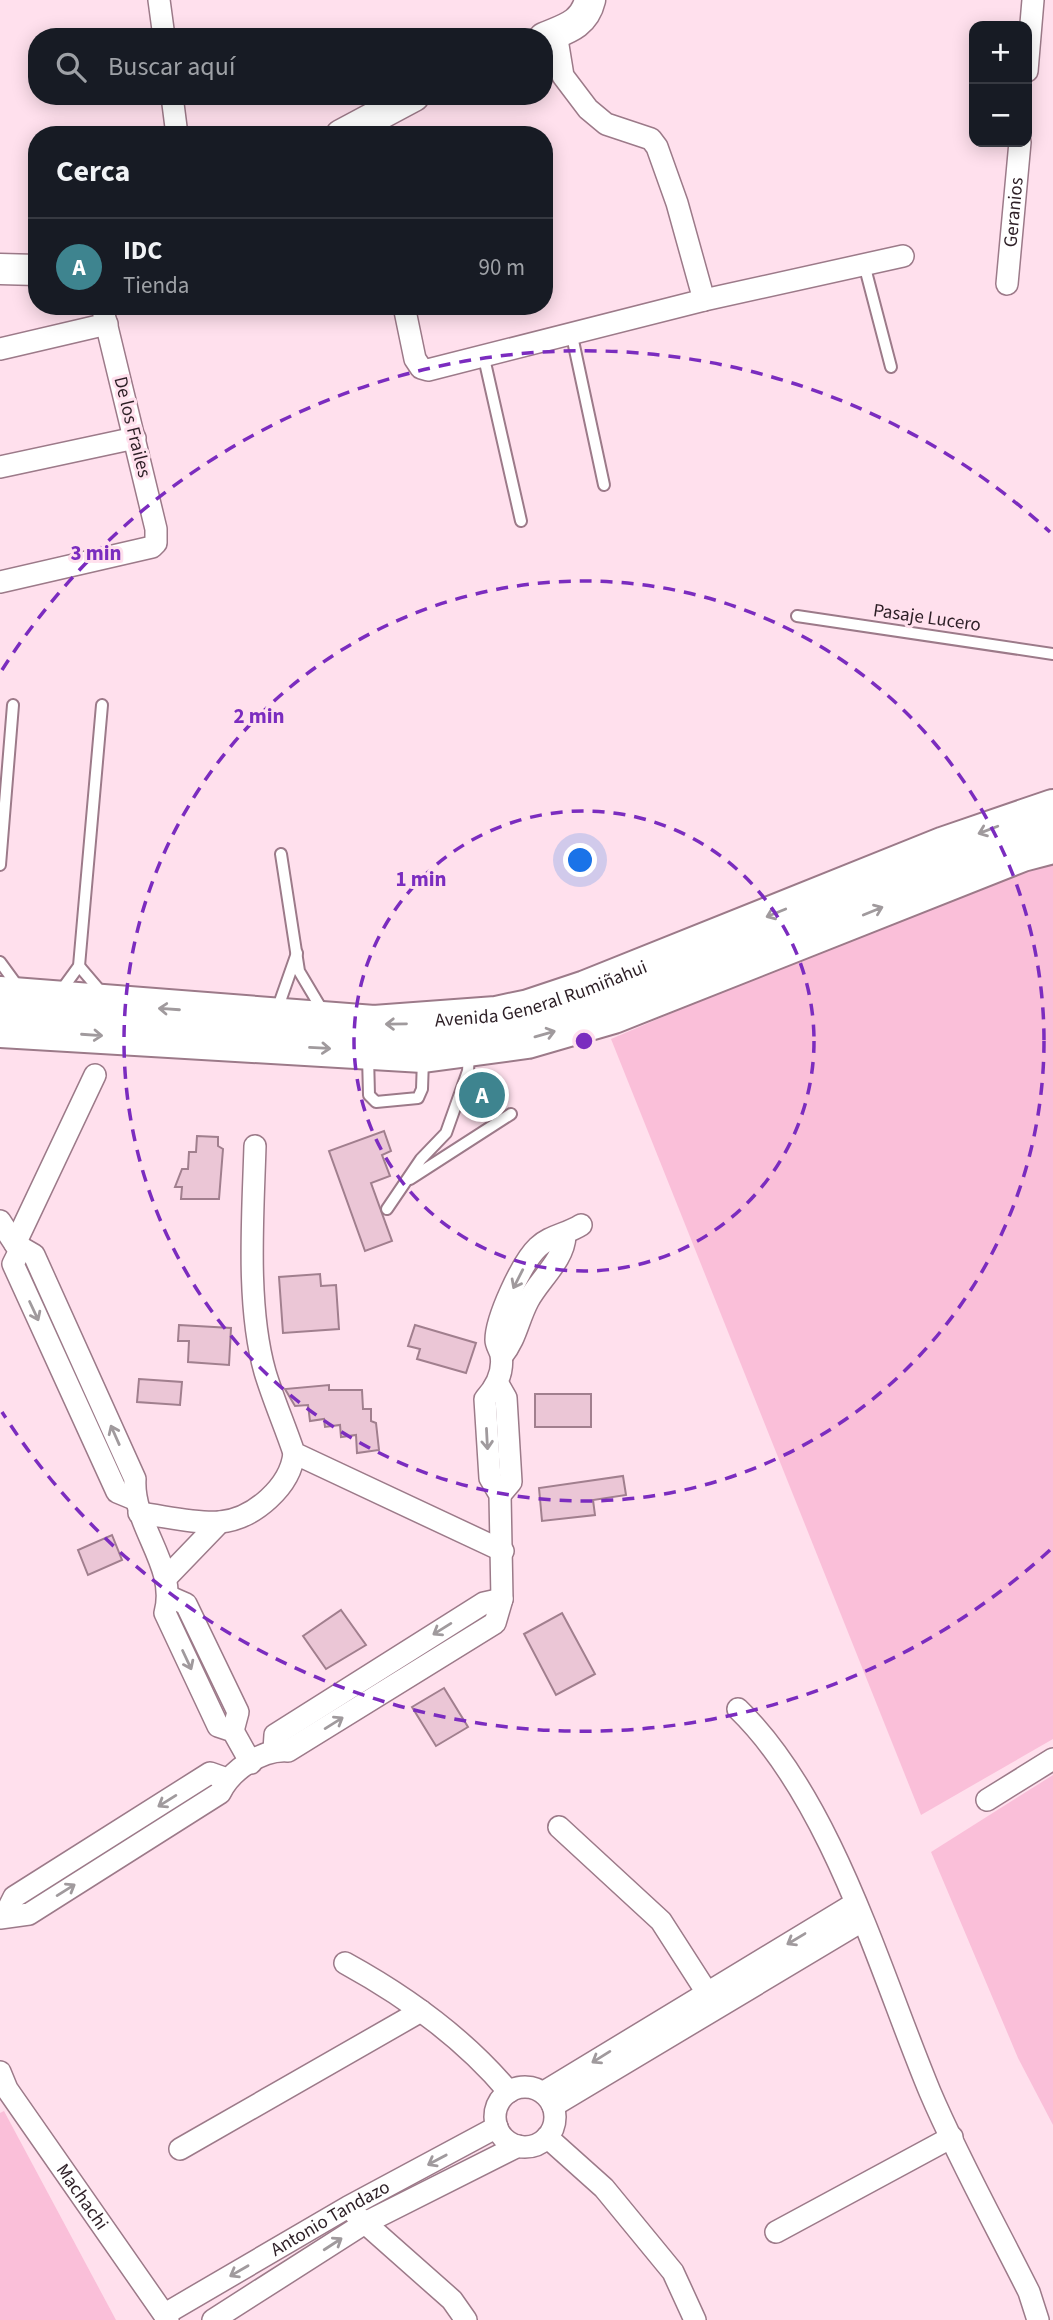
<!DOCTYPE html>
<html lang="es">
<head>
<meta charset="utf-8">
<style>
	:root { --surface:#171b24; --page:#242831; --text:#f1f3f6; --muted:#9ea1a6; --line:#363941; --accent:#3e848f }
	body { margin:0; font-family:"Source Sans 3",sans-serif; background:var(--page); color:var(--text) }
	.controls { position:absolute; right:21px; top:21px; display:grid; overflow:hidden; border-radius:14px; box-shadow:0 4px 18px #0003 }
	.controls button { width:63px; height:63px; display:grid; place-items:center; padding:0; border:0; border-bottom:2px solid var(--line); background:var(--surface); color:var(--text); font:35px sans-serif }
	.you { position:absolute; left:581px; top:861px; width:24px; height:24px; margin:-18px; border:5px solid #fff; border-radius:50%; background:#1a73e8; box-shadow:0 0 0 10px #1a73e833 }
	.badge { display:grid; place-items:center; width:46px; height:46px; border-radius:50%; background:var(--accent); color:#fff; font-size:23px; font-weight:700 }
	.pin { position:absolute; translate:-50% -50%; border:4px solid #fff; box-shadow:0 2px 7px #0006 }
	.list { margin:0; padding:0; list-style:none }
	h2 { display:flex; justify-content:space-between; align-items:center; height:91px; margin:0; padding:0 28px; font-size:30px }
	h2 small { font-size:23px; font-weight:400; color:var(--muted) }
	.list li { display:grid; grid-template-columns:46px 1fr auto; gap:21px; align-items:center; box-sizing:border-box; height:98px; padding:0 28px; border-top:2px solid var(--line) }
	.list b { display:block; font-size:26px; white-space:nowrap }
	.list p { margin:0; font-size:23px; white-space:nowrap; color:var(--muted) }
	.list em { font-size:23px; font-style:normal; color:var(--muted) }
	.icon { flex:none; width:38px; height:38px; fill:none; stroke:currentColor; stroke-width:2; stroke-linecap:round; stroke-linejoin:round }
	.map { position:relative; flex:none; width:1053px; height:2320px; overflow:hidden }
	.search { position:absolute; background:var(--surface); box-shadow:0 4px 18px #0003; left:28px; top:28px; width:525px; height:77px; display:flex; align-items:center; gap:18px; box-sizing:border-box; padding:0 24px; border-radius:28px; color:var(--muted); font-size:26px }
	.panel { position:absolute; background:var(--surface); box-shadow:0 4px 18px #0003; left:28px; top:126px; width:525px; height:189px; border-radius:28px }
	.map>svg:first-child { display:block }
	.green { fill:#fabfd9 }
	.building { fill:#ebc6d6; stroke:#a17f8e; stroke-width:2 }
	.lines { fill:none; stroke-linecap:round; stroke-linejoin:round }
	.lane-casing { stroke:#9c7a89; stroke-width:14 }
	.street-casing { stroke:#9c7a89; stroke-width:24 }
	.secondary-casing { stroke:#9c7a89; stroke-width:33 }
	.highway-casing { stroke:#9c7a89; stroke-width:42 }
	.lane { stroke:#fff; stroke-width:10 }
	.street { stroke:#fff; stroke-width:21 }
	.secondary { stroke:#fff; stroke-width:30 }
	.highway { stroke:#fff; stroke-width:38 }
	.oneway { stroke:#a09a9d }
	.ring { fill:none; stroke:#7b2cbf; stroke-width:3.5; stroke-dasharray:12 9 }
	.labels { text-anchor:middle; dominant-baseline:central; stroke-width:6; stroke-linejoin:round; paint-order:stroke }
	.street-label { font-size:19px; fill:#2d1f26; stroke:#ffe0ed }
	.centre { fill:#7b2cbf; stroke:#ffe0ed; stroke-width:3.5 }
	.ring-label { font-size:21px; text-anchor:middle; font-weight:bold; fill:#7b2cbf; stroke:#ffe0ed; stroke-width:6; stroke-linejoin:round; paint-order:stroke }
</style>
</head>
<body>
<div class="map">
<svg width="1053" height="2320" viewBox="0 0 1053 2320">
	<rect width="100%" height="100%" fill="#ffe0ed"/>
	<g class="green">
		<polygon points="1053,860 1053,1739 921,1815 611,1039 917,908"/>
		<polygon points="1053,1775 1053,2125 1018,2058 931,1852"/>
		<polygon points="4,2111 116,2320 0,2320 0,2113"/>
	</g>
	<g class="building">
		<polygon points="488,1085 493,1099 477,1104 472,1090"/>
		<polygon points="384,1131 391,1151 382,1155 390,1176 371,1183 392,1241 365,1251 329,1151"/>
		<polygon points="197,1136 218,1137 218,1146 223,1149 219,1199 181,1199 182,1187 175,1187 182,1169 188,1169 189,1152 196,1152"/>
		<polygon points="320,1274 321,1286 336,1285 339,1329 283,1333 279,1277"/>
		<polygon points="179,1325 231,1328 229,1365 188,1362 189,1341 178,1341"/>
		<polygon points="415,1325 476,1343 466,1373 417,1359 420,1349 408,1346"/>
		<polygon points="139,1379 182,1382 180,1405 137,1402"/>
		<polygon points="329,1385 329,1390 362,1390 363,1409 371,1409 371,1421 376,1423 379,1450 357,1453 356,1435 341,1437 340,1425 325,1427 324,1419 310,1421 308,1405 295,1406 285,1389"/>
		<rect x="535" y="1394" width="56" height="33"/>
		<polygon points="623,1476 626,1495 593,1500 595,1515 542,1521 539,1488"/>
		<polygon points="112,1535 122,1560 88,1575 78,1550"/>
		<polygon points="341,1610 366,1645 326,1669 303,1636"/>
		<polygon points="562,1613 595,1674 556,1695 524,1634"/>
		<polygon points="444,1688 468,1727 436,1746 412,1707"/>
	</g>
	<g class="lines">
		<defs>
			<g id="lane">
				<polyline points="864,264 891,367"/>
				<polyline points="572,336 604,485"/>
				<polyline points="484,358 521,521"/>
				<polyline points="797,616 1053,654"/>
				<polyline points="281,854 299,971 324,1013"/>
				<polyline points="0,865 13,705"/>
				<polyline points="0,962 19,988"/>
				<polyline points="79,966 102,993"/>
				<polyline points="60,992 79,966 102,705"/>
				<polyline points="277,1010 297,953"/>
				<polyline points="368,1056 369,1095 376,1102 418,1098 422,1089 423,1059"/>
				<polyline points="410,1179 511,1114"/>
				<polyline points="387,1209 421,1159 446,1133 468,1071 469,1054"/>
			</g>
			<g id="street">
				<polyline points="159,0 164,37"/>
				<polyline points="1027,71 1033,0"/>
				<polyline points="172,96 177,135"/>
				<path id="s1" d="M1007,284L1020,142"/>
				<polyline points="704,300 903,256"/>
				<polyline points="404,306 415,359 421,368 428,370 704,300 677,203 657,147 651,139 606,124 588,109 563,76 556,33"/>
				<polyline points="0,349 107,324"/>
				<polyline points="0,467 135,438"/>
				<polyline points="0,582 152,547 156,543 156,529 102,306"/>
				<path d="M255,1146C253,1215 246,1305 265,1372C273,1399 285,1426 294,1453L503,1551"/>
				<path d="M0,1221L15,1244L34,1255L135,1479C132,1526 178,1566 165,1613L218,1726L233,1731L251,1763"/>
				<polyline points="15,1244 95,1075"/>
				<polyline points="20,1250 13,1264 117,1492 134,1499"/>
				<path d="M502,1356C516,1339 518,1320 528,1301C539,1280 564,1260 565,1236"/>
				<polyline points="498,1384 506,1398 511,1482 500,1495"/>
				<path d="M139,1513C164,1516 195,1524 220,1522C254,1519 291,1486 294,1453"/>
				<polyline points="166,1578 220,1522"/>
				<polyline points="170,1597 186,1604 238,1712 233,1731"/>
				<path d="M738,1709C832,1800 880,1972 930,2092C959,2160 996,2226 1029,2292L1038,2320"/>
				<polyline points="274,1750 275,1735 484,1603 502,1599"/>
				<polyline points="987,1800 1053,1759"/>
				<polyline points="559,1827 661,1921 713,2002"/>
				<polyline points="5,1915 14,1897 210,1773 227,1779"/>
				<path d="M0,1918L29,1914L220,1793C231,1770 262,1749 288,1751L495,1623L502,1599L500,1495L490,1478L485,1399C496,1387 504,1373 501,1355C500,1350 496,1345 496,1340C496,1318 522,1262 538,1247C549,1236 567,1234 581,1225"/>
				<path d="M345,1963C407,1997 463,2037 509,2092"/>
				<path id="s2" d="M0,2072L7,2089L168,2320"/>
				<circle cx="525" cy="2117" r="30"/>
				<polyline points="544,2092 854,1904"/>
				<polyline points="553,2106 862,1921"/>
				<polyline points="547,2137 604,2188 673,2272 695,2320"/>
				<polyline points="180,2149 421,2011"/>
				<polyline points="356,2215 452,2300 466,2320"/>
				<polyline points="776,2232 952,2137"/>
				<path id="s3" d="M165,2314L348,2207L497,2127"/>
				<polyline points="213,2320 365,2223 518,2146"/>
			</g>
			<g id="secondary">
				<path d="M544,38C565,29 584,25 590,0"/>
				<polyline points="341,135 414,96"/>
				<polyline points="0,269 37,270"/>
			</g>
			<g id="highway">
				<path id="s4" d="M0,996L374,1025L496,1016L529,1009L586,990L945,846L1053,809"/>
				<polyline points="0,1028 423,1053 527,1039 613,1014 1022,852 1053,844"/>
			</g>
		</defs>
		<use href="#lane" class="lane-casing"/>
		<use href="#street" class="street-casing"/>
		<use href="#secondary" class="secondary-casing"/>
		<use href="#highway" class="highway-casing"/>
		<use href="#lane" class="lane"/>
		<use href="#street" class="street"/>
		<use href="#secondary" class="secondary"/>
		<use href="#highway" class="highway"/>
	</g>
	<defs><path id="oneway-shaft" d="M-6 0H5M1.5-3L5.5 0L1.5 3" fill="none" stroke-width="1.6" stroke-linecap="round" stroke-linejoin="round" transform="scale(1.75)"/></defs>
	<g class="oneway">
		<use href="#oneway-shaft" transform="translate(988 830) rotate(159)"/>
		<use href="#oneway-shaft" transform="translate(873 911) rotate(-22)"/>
		<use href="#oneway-shaft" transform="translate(776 913) rotate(158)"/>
		<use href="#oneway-shaft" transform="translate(169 1009) rotate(-176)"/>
		<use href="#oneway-shaft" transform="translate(396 1024) rotate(179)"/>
		<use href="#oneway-shaft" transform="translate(545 1034) rotate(-16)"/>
		<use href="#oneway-shaft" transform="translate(92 1035) rotate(4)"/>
		<use href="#oneway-shaft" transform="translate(320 1048) rotate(3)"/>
		<use href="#oneway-shaft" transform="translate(518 1279) rotate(117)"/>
		<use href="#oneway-shaft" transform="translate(34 1311) rotate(65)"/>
		<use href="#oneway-shaft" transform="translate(115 1435) rotate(-114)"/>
		<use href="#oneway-shaft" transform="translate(487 1439) rotate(87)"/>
		<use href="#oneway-shaft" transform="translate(442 1629) rotate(148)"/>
		<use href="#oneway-shaft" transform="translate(187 1660) rotate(65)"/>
		<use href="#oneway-shaft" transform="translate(334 1723) rotate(-32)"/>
		<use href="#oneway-shaft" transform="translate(167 1801) rotate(148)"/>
		<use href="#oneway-shaft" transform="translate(66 1890) rotate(-32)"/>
		<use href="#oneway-shaft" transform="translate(796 1939) rotate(149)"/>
		<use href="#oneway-shaft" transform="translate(601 2057) rotate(148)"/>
		<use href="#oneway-shaft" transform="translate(437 2160) rotate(152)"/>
		<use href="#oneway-shaft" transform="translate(333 2244) rotate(-33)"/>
		<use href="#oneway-shaft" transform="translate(239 2271) rotate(150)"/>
	</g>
	<g class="ring">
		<circle cx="584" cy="1041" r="230"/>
		<circle cx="584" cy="1041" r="460"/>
		<path d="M1050 1550A690 690 0 0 1 2 1412M2 670A690 690 0 0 1 1050 532"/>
	</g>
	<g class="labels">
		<g class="street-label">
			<text stroke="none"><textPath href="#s1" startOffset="72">Geranios</textPath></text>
			<text transform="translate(132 427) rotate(76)">De los Frailes</text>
			<text transform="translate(927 618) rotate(8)">Pasaje Lucero</text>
			<text stroke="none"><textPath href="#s4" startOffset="546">Avenida General Rumiñahui</textPath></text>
			<text stroke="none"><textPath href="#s2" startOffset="150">Machachi</textPath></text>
			<text stroke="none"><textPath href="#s3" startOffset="191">Antonio Tandazo</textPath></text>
		</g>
	</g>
	<circle cx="584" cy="1041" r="10" class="centre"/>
	<g class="ring-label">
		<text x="96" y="560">3 min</text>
		<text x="259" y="723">2 min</text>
		<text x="421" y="886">1 min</text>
	</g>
</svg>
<div class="controls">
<button>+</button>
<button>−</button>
</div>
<div class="you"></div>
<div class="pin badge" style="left:482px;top:1095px">A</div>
<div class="search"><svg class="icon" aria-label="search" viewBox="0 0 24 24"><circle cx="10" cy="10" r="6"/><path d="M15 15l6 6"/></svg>Buscar aquí</div>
<section class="panel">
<h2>Cerca<small></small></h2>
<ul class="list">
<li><span class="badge">A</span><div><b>IDC</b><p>Tienda</p></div><em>90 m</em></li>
</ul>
</section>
</div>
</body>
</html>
